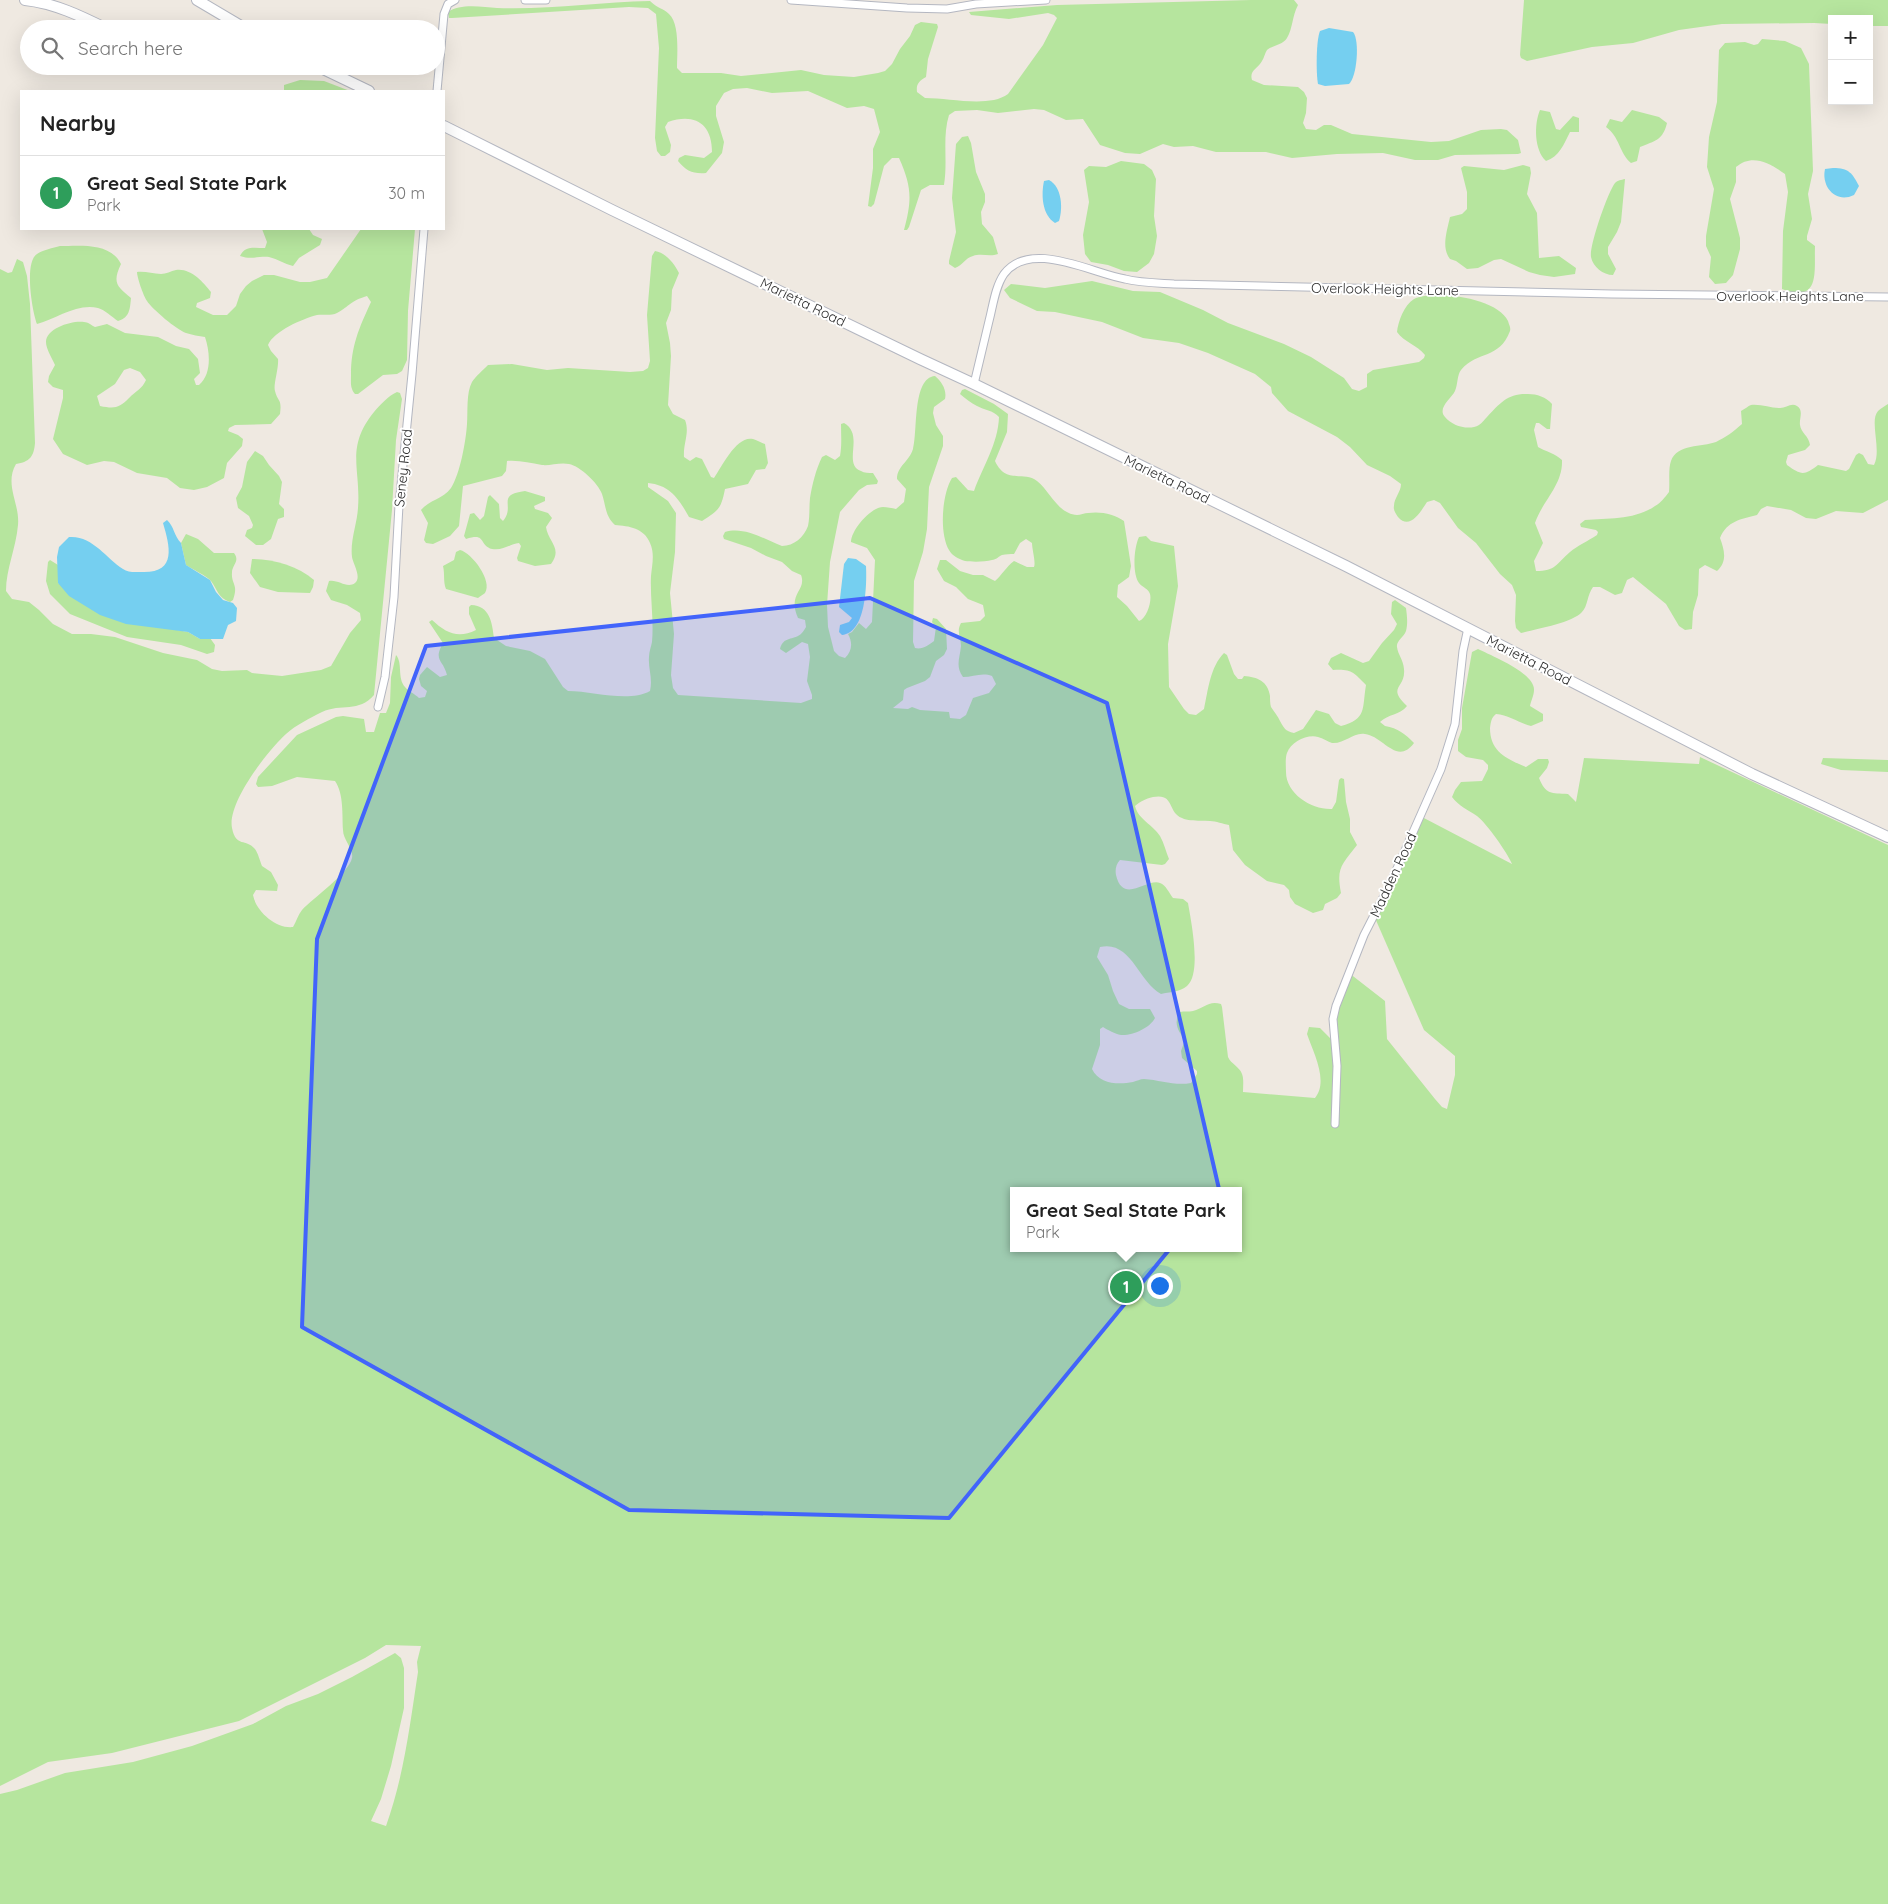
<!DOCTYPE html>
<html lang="en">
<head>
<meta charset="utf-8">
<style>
	:root { --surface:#fff; --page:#f2f2f2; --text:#222; --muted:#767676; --line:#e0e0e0; --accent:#1a73e8 }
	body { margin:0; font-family:Quicksand,sans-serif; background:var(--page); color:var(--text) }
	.controls { position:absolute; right:15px; top:15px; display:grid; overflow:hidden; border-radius:0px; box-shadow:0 5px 20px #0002 }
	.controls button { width:45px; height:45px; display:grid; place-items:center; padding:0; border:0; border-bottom:1px solid var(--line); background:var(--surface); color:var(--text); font:25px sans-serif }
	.you { position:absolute; left:1159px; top:1285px; width:18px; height:18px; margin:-12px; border:4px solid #fff; border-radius:50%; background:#1a73e8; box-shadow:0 0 0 8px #1a73e833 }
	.badge { display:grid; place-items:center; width:32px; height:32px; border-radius:50%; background:var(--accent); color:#fff; font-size:16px; font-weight:700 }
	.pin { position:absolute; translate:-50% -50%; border:2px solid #fff; box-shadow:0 1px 5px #0006 }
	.popup { position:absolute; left:1010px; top:1187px; width:232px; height:65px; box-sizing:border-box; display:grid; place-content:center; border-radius:0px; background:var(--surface); filter:drop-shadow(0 1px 4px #0005); font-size:16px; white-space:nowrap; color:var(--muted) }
	.popup b { font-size:19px; color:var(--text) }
	.popup::after { content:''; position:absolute; left:50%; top:100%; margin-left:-10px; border:10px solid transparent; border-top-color:var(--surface) }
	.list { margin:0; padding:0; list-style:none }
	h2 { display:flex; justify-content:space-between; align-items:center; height:65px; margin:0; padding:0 20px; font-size:21px }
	h2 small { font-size:16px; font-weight:400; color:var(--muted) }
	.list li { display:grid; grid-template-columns:32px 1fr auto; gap:15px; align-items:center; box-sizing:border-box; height:75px; padding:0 20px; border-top:1px solid var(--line) }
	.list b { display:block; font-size:19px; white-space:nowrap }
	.list p { margin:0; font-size:16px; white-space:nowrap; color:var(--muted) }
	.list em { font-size:16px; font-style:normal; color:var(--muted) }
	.icon { flex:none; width:28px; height:28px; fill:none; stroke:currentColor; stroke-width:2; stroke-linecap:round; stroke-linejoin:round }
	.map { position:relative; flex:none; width:1888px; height:1904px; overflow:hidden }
	.search { position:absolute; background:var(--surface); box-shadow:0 5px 20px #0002; left:20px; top:20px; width:425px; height:55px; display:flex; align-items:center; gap:12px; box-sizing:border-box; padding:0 18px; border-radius:28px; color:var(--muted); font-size:19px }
	.panel { position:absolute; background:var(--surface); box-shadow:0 5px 20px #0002; left:20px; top:90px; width:425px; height:140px; border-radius:0px }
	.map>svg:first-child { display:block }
	.green { fill:#b6e59e; fill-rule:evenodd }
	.water { fill:#75cff0 }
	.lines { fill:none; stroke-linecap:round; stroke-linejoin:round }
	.street-casing { stroke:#b4b7c1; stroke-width:9 }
	.secondary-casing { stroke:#b4b7c1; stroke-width:12 }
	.street { stroke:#fff; stroke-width:7 }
	.secondary { stroke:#fff; stroke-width:10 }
	.marked { fill:#4264fb; fill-opacity:0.2; stroke:#4264fb; stroke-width:4; stroke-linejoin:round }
	.labels { text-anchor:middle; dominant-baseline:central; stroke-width:4; stroke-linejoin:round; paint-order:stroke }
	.street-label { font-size:14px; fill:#2e2e2e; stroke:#fff }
</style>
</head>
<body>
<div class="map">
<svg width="1888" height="1904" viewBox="0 0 1888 1904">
	<rect width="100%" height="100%" fill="#efe9e1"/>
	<g class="green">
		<path d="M1251,0H1294L1298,5C1292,16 1293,28 1287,38C1283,45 1273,45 1267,50C1265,53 1264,58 1262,61C1258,69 1249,70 1252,80L1264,85L1298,87L1304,92L1307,98L1306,113L1303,123L1306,129L1316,130L1324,125H1331L1352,134L1431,142L1449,141L1481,130L1501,129L1507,130L1518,140L1521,153L1518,154L1455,155L1438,160H1415L1383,153L1337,154L1292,158L1266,152H1216L1193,146L1174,147L1163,144L1140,154L1125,153L1100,145L1083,119L1066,120L1044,110L1034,109L998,113L977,110L955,111L949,115C942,138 948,160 944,185H930L921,190L909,227L907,230H904C912,200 912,187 899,158H892L884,166L874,204L871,207L868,206L873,168V149L880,132L874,109L864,106L847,108L808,91L772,93L747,88L733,89L724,93L716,106V116L724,142L722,153L706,173C693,174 686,171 678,161L679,158L685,155L704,158L712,152C712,123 694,113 668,122L665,127L671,145L670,152L665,156H661L657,151L655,138L659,48L656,14L648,8L629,7L452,18H449L448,12C460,3 483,7 497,8C548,10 599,2 650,1C658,9 663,8 669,14C680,24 677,54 677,68L682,73H721L741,76L801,70L824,75L854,77L878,73L885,71L892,64L900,49L910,36L915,25L921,22L937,24L938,27L928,59L926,77C919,81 916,84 917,92L925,98C950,98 989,108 1008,94L1043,45L1057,18L1054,15L1048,13L1009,19L971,15L969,12L1057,5Z"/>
		<polygon points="1524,0 1888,0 1888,26 1869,26 1869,19 1832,19 1832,24 1814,23 1722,24 1679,30 1633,43 1592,47 1527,61 1521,58 1520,55"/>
		<path d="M1762,39L1785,41L1801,48L1809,64L1813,171L1808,194L1812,219L1807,236V240L1815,246C1814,271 1821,304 1782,289L1783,231L1788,192L1785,174C1770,163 1752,153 1736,167V182L1730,199L1740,238V249L1733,275L1726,283L1715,284L1709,277L1711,257L1706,246V236L1714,189L1707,167L1709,137L1717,102L1719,50L1725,43L1745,42L1754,45L1758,44Z"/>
		<polygon points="234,66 289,66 296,70 290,74 280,70 255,73 238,71"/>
		<polygon points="300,80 324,81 350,91 284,91 284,85"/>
		<path d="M1540,110L1550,112L1556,129L1560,130L1573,116L1579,118V132H1570C1564,144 1559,157 1546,161C1534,150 1534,124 1540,110Z"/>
		<path d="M1632,110L1659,117L1667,123C1663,140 1655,141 1640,147L1637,161L1631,163C1619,153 1620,137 1606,127L1610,119L1622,122Z"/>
		<path d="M968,136L971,143L976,172L985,194V202L981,212L982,224L993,237L998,254C990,257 981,253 973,256C965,258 963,265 955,268L949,264V261L956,232L952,198L956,144L962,137Z"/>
		<polygon points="1121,161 1144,164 1152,170 1156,179 1154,216 1157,236 1154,254 1149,263 1137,272 1124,271 1108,265 1091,262 1085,254 1083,235 1089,202 1084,170 1089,166 1106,167"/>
		<path d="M1523,165L1530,167L1531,173L1527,194L1537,213L1539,258L1559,256L1576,268L1575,274L1554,277L1540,275L1529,272L1501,259L1494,260L1478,268L1467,269L1456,261L1450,259C1441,248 1447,231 1450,217L1462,214L1467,209V192L1461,168L1464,166L1504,170Z"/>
		<path d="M1625,179L1621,222L1617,232L1608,247V254L1616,269L1613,275C1603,275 1593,267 1591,257C1589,246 1608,192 1615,183C1618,180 1621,180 1625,179Z"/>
		<path d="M262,229H309L313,235L322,239L320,245L299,258L293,266C284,264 278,259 269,257C259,256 251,260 240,256C245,245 255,248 265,248L267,242Z"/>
		<path d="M361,229H415L408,311L407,360L402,371L397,374L383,375L358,394H355C350,388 351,383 351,375C351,346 359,328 371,302L367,296C350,301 350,306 337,313C331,316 323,314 317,315C302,319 274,331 268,345L271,351L278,359C279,368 273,385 275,391C278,403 282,398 280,414L271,424L235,425L229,428L228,431L238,435L243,439L242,446L227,463L224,478L207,487L194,490L180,488L167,478L137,473L114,462L104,461L87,465L63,454L53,439L63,398V390L53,387L48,382L49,376L55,365C52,358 46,349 46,342C46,328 73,320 84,322C88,322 91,325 95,327L107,324L125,333L158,337L176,346L189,349L198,359L200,373L194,379L196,385H199C212,374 210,352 205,337C199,336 192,335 186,333C177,330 152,309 147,301C143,295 137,277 137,272C145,271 153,274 161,274C166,274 171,271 176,270C191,268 203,282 211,292L210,298L197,303L196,307L213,315H227L236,306L240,294L246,286L252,281L264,275H274L300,282H310L327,278ZM130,368L140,372L146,380C142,389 136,391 129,398C119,408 115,409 100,406L97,396L115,384L124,370Z"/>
		<path d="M60,246C80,246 110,242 121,264C112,283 117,286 131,298C130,308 130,318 118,321C112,317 105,310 98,308C77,303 56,319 37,324C32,311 24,262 37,254C43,250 53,248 60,246Z"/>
		<path d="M655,251C666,253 674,263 679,273L672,290L671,310L666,323L670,343L671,356L668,405L673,414L685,420C690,433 683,443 684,457L690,461L696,457L702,459L711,477L714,478C722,466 737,435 753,439C757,440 761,443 765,444L768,463L765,469L756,470L748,484L725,489C721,509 719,510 702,521L689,517C679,499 670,485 648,483V487L668,501L676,513L675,552L670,593L674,634L671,675L673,688L678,695L801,703L812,699V695L807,681L810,657L808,644L802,642L786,653L780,649C783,638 789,640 798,636C802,634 804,630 806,627L805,620L798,618C787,593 807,591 801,575L792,571L782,562L766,556L751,548L724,539L723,536L725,532C744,526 764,539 782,546C794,546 804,537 808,526C810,517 809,507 810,498C812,485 816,469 822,457L826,455L835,460L840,456C842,445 841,435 841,424L844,423C865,435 842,464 861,471C864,473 869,473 873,473L878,481L877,484L867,485L859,490L840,512L830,562L827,605L828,627L834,651L839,656L845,658C852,651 853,643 848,634L852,632L859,623L866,629L872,622L875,560L867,548L851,542C851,530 871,507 883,507C887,507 892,508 896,509L904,502L906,489L897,479C897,466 909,462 913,449C918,431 912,378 935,376C942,382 947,390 945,399L934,407L933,413L936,425L943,436V446L929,487L927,529L923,552L914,581L913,642L915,648C922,650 929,645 934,641L936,627L932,622L933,618L937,619L946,629L947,649L944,655L936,661L930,677L925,681L907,688L904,690L903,700L893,708L908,709L912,707L920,710L949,712L950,718L960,719L966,715L973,698L989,693L996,684L992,676C982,672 973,677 963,677C955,666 960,658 961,646C961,637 956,632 961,623L980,621L985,616L983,605L968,599L956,587L944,581L937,569L940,560H946L960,571L973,575H983L995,581C1002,575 1006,567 1014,561L1027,567H1034C1036,563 1032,549 1032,543L1026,539L1020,543L1014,554C1010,554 1006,554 1002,555C999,556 996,560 992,560C985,562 972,562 965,561C959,559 952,556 949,550C939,533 942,494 952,478L956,477L968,490L974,491C983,466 998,444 999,417C993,410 984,410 977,406C971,403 965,398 960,394L962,390L965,389L994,404L1008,414L1007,432L995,461C1006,485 1023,470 1037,481C1050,491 1058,514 1077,515C1080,515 1085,513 1088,513C1100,511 1115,514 1124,521L1131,566L1129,577L1118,585L1117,597L1127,606L1139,621C1147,618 1152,601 1150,594C1148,588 1143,588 1139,583C1132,574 1134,547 1139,537L1146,536L1151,541L1174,546L1178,586L1168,644L1169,687L1184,709L1189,714L1196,715L1204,709C1208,691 1210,667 1224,653L1227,655L1234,674L1238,679H1242L1244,676C1257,677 1268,681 1270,696C1270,699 1270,704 1271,707C1274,712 1278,716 1280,721C1284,728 1285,731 1294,733L1303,729L1316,710L1329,714L1335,723L1341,726C1367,719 1362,709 1366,685C1353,672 1352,669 1333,670L1328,664L1331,658L1341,653L1363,663L1369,661L1382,643L1394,630L1397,624L1391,614L1392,602L1395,600L1406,608C1407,616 1408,623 1406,631C1404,637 1396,641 1397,647C1398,655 1403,659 1404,669C1406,689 1386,686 1407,706C1400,715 1388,714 1380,722L1385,726C1398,728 1405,734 1414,743C1397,766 1383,736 1365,734C1353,732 1345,744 1332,743C1328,742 1323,738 1318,737C1307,734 1291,742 1287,753C1285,758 1286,767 1286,772C1286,794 1312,810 1332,809L1336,802L1339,780L1341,778L1344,779L1346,802L1350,819V832L1357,845C1342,865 1336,867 1341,893L1337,898L1325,904L1323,910L1313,913L1295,904L1290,897L1289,890L1284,885L1267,881L1245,865L1233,850L1229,825C1223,824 1216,821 1210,821C1201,820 1190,822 1182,818C1167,812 1175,793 1153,797C1145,799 1141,801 1135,806C1138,819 1153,825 1160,836C1164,843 1166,852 1169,859L1165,864L1162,865L1120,860C1116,864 1115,870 1116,875C1123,905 1147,878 1160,883C1166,885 1169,893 1173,898L1183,899L1188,903C1191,921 1202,973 1187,986C1180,992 1169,992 1161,994C1138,981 1131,940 1100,947L1097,957L1108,975L1113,991L1119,1004L1129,1009H1150L1155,1018C1150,1028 1132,1036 1121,1035C1115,1034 1108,1030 1103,1027L1100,1029V1045L1092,1069C1099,1084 1118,1085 1133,1082C1137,1081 1140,1079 1144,1079C1160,1080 1175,1086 1191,1083L1197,1074V1071L1182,1058L1181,1051L1185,1040C1178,1031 1173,1023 1180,1012C1184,1011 1189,1012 1193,1011C1204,1008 1209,1000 1221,1004L1222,1007L1228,1057C1231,1064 1240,1067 1242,1074C1244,1079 1243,1086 1243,1092L1315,1098C1329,1081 1313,1052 1307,1034L1309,1027L1320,1028L1332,1040L1337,1006L1349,973L1385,1001L1387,1039L1435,1099L1442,1107L1447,1109L1455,1075V1056L1424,1030L1375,918L1422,817L1512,864C1507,852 1487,824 1477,816C1468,810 1459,806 1452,797L1455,790L1461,782L1482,781L1488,769V765L1483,760L1466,757L1458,751V740L1462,729V708L1472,652L1478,649C1492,656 1535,673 1534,690C1534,695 1531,701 1530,706L1543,714V721L1531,726C1519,723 1509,715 1496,714C1491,718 1491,722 1490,728C1490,752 1507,759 1526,767L1538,759H1548L1549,762L1547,768L1539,778C1546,795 1551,793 1568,794L1576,802L1584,758L1699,764L1700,757L1888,845V1904H0V1794L17,1790L65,1773L133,1762L192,1746L253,1724L286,1706L318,1694L352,1677L395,1653L401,1658L404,1668V1708L391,1766L381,1799L371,1821L386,1826C404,1776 410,1724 418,1672L417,1662L421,1646L386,1645L365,1658L239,1721L112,1753L48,1762L0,1786V269L8,273L12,272L17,259L23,262L27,276L30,304L35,443C34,456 30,462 16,464C4,485 20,503 18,525C16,548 6,569 6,591L12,599L29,602L39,610L53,624L72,634H91L115,637L163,653L197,660L212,669L222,671L247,670L252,673L282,676L321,670L331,666L350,633L361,620L360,613L347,605L331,600L326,591L329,581C338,579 347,589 355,583C362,577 353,564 352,557C350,541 357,524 358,508C361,468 345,448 374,412C380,405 388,396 397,392L400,393L402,399L396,440L392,510L374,695C359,713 341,703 322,712C310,718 296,725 286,734C268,750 227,803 232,828C236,848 246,838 255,849C258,853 260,861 262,866L271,872L278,885L277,891L256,890L253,895C256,912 277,929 293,927C296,922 298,915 302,910C313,898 349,873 352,858C354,849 343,840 343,830C342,815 344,794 335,781L297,777L272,786L258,787L256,784L258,777L297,735L336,717L343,716L364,719L366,732H374L380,713H386L390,703L391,677L396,655C403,663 397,678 405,687C408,691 415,694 419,698L425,697L427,691L421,686L419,679L420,675L427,667L440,677L447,675C443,659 433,661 443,643L429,622L432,620C446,633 458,639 476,630L469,614V607L471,605C490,606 492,622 494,638L506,646L530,651L545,659L563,687L568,691C593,691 628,703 650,691C653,678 648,669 649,657C649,652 651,647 652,642C654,620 650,598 651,576C652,565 655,554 650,543C644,528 629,526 615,525C605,516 606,506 602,494C598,483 580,466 569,464C560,462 550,466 542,465C530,463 519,460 507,461L506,471L502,476L463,486L459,526L450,536L433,544L426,543L424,540L428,523L421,510C429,500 443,499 451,488C460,474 466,441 467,424C468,412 466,393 472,382C476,376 483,370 488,365L512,364L547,370L568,368L630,372L643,371L648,368L650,361L647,315L652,256ZM1014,1191H1238V1248H1014Z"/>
		<path d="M1092,281L1133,291L1160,292L1203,310L1228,323L1284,344L1311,357L1344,378L1352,389L1359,391L1367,387V374L1373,370L1419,362L1424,358L1425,355C1417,345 1404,342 1397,332C1398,322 1404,305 1414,299C1434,289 1498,298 1508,321C1509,325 1511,327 1510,331C1499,360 1478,350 1461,370C1457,375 1458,384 1455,391C1451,399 1437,408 1445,417C1452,426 1469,431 1479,425C1482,423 1485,419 1487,417C1500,403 1508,393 1528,394C1537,394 1546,397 1552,404L1550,429H1547L1539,423H1536L1534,430L1538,447C1545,451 1556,454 1562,460C1563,485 1543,500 1535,523L1543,543L1534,561L1536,571C1556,571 1556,564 1570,552C1577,546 1588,541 1597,535L1598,532L1596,530L1581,527L1580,524L1585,520C1608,518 1635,520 1655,506C1661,503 1665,497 1669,492C1670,482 1668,469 1671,461C1677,444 1702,447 1716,442C1726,437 1733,432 1742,424L1741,411C1745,409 1748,406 1751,405C1761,404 1770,408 1779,408C1785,409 1791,402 1797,406C1804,410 1799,419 1800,425C1801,433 1809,436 1810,445L1805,450L1788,455L1786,462L1787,465C1801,475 1804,476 1818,465L1846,471L1849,469L1856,455L1859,453L1863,455L1868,464L1874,465C1882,450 1869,421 1878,411C1881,408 1885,406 1888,404V500L1863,513L1836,511L1816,519L1806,518L1791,510L1767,506L1761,509L1757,515C1741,519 1727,521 1720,538C1724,549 1728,561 1717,571L1705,565L1699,569L1698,595L1693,612L1692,629L1685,630L1679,626L1666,604L1633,577L1627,580L1622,593L1615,595L1600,587H1593C1587,595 1588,606 1582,612C1572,623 1536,629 1521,633L1516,628L1515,621L1516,595L1512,585L1500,574L1476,543L1458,528L1440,503L1434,500L1427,502C1421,511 1410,531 1398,517C1396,514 1393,510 1394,506C1394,498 1401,492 1401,484L1390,476L1367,465L1350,447L1337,437L1288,411L1272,393L1271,387L1255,374L1208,353L1179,343L1143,338L1102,322L1055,312L1037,311L1010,298L1004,290L1011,284L1045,288Z"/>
		<polygon points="255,451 263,456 269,465 279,476 282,482 279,504 284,509 284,517 278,519 271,539 263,545 256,545 245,536 247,530 252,528 253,525 249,516 238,508 236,498 242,487 247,462"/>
		<path d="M525,491L545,497V501L534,506L535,509L548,513L552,518L546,527C548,542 563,548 551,564L535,566L518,561L517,558L521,546L519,543C510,544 503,551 492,549C478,545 487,532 466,539L464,536L470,514L474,513L480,520L484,516L488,497L490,495L499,504L500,518L503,521C516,506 495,495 525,491Z"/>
		<path d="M186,534L198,539L214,553H234C240,561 233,564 232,572C231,585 239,584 233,600L230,602C218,598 217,589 211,581C207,576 192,569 186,565L181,543Z"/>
		<path d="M460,550C472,553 493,581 485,593C483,595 480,596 478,598L446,589C443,582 445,574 443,566L454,560L456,552Z"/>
		<path d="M252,559C273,559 298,566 314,580L313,587L310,593L278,592L260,587L250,573Z"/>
		<polygon points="50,560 58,565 58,583 161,627 188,632 200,639 210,638 215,645 214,652 207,654 181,645 127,637 70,614 50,594 46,581 48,562"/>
		<polygon points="1823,758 1888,760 1888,772 1841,770 1821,764"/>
	</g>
	<g class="water">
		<path d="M1329,28L1353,32C1360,40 1357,77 1349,84L1325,86L1318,84C1316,74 1316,40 1320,31Z"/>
		<path d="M1833,168C1849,168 1852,173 1859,186L1854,195C1836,204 1821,187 1825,169Z"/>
		<path d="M1049,180C1062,187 1063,208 1059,221L1055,223C1042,215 1041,195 1044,181Z"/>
		<path d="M167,520C174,526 174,536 181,543L186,565L210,580L216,592L223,600L233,603L237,608L236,621L228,625L223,639H200L188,632L126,624L100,615L69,596L58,583L57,557L59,547L69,537C92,535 106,558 123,569C128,573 136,572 142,572C177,573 170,547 163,523Z"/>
		<path d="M848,558L856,559L866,566C867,585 866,633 842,635L839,632L840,625L849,622L852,618L839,607L844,564Z"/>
	</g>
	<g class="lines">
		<defs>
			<g id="street">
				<polyline points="525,0 546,0"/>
				<polyline points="791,0 907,8 947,9 976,4 1046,0"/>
				<polyline points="437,91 444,14 448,4 455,0"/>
				<path d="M974,384C979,363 984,342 989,321C993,306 995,287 1004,274C1030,239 1091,273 1125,279C1141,283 1158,283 1174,284L1612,294L1888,297"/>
				<polyline points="378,707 385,677 394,597 399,505 412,374 424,229"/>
				<polyline points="1335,1124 1337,1066 1333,1019 1336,1006 1364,935 1391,882 1441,769 1455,724 1463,651 1468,628"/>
			</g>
			<g id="secondary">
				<path d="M25,0C54,3 81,16 107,29"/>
				<polyline points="197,0 246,29"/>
				<polyline points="317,66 369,91"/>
				<polyline points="444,126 612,210 920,359 974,384 1346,566 1752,774 1888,837"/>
			</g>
		</defs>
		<use href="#street" class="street-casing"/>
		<use href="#secondary" class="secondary-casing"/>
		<use href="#street" class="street"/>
		<use href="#secondary" class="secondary"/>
	</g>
	<path class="marked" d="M870,598L1107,703L1219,1189L949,1518L629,1510L302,1327L317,939L426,646Z"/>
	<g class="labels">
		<g class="street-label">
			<text transform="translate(1385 289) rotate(1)">Overlook Heights Lane</text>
			<text x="1790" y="296">Overlook Heights Lane</text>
			<text transform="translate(803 302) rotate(26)">Marietta Road</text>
			<text transform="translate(403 468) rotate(-84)">Seney Road</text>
			<text transform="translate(1167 479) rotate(26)">Marietta Road</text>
			<text transform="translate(1529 660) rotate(27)">Marietta Road</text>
			<text transform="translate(1393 875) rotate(-65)">Madden Road</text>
		</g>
	</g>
</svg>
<div class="controls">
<button>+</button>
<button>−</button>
</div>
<div class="you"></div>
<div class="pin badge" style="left:1126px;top:1287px;background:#2e9e5b">1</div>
<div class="popup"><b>Great Seal State Park</b>Park</div>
<div class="search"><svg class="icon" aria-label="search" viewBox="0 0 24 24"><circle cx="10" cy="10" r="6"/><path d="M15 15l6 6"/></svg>Search here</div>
<section class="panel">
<h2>Nearby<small></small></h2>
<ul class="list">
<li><span class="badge" style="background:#2e9e5b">1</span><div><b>Great Seal State Park</b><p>Park</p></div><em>30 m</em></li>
</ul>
</section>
</div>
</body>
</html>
